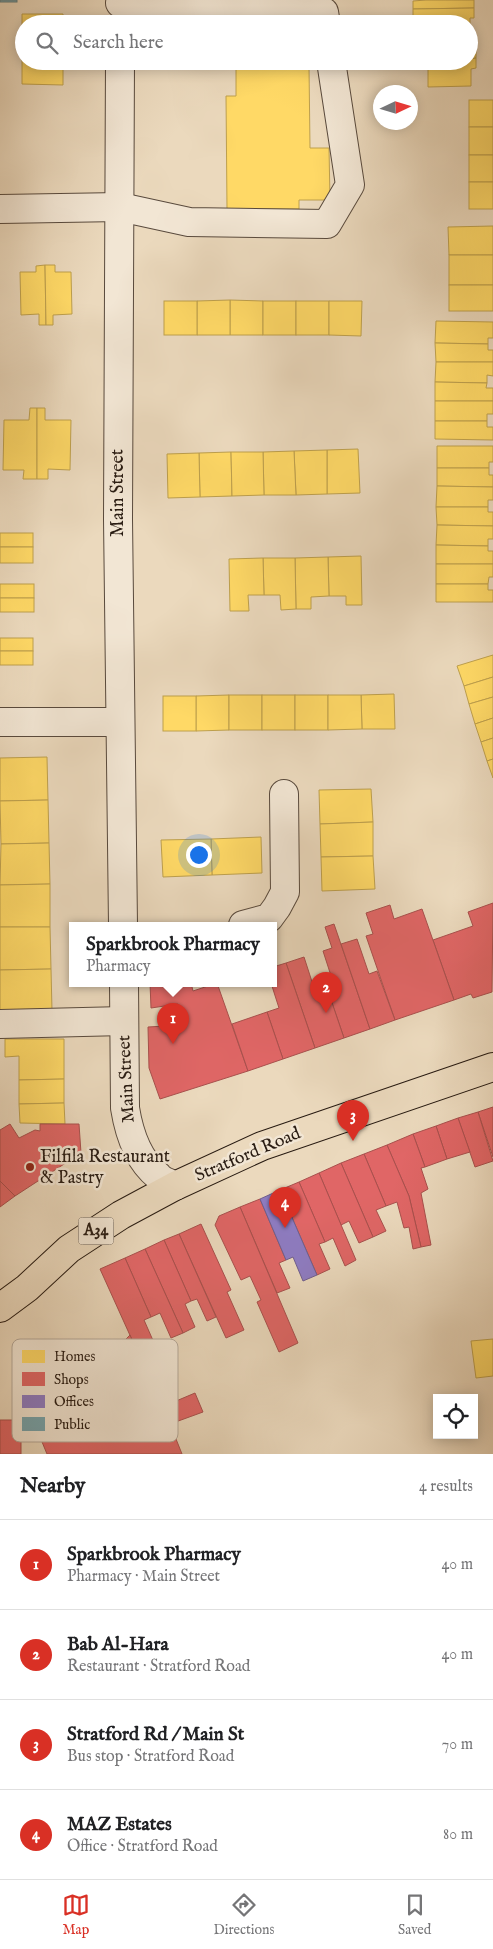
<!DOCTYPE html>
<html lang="en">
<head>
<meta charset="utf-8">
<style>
	:root { --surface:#fff; --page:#f6f6f6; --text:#202124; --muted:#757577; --line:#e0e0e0; --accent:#d93025 }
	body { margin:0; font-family:"IM FELL English",serif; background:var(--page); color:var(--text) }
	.controls { position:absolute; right:15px; bottom:15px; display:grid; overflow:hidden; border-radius:0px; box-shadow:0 2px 12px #0003 }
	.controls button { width:45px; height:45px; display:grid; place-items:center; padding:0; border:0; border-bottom:1px solid var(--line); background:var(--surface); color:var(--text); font:25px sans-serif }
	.compass { position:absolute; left:373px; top:85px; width:45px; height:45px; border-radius:50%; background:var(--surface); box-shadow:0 2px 12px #0003; rotate:86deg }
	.you { position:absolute; left:198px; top:854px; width:18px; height:18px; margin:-12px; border:4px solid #fff; border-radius:50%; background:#1a73e8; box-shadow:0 0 0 8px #1a73e833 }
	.badge { display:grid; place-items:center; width:32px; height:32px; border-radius:50%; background:var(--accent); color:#fff; font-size:16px; font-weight:700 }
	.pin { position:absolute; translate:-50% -41px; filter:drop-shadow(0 1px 2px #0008) }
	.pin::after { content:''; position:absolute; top:26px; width:18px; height:15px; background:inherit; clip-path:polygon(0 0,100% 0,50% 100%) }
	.popup { position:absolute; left:69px; top:922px; width:208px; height:65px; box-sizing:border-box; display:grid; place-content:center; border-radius:0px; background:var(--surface); filter:drop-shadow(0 1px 4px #0005); font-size:16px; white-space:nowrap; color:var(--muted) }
	.popup b { font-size:19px; color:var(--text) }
	.popup::after { content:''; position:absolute; left:50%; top:100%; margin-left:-10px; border:10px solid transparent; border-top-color:var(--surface) }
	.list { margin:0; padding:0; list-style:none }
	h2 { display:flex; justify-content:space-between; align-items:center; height:65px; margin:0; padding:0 20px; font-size:21px }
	h2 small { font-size:16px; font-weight:400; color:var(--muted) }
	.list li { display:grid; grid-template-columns:32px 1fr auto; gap:15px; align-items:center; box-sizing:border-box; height:90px; padding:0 20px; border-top:1px solid var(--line) }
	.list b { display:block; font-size:19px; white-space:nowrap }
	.list p { margin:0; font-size:16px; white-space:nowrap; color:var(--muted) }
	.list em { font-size:16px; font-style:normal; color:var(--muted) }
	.icon { flex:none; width:28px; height:28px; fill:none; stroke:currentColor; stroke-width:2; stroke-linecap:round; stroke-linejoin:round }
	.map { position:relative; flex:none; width:493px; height:1454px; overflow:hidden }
	.search { position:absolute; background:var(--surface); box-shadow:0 2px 12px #0003; left:15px; right:15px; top:15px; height:55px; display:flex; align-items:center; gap:12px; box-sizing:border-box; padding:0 18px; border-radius:28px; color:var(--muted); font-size:19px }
	.sheet { height:425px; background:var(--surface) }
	nav { display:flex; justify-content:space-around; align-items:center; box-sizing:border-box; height:70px; border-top:1px solid var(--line); background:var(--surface); font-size:14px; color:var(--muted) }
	nav a { display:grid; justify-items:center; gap:2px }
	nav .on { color:var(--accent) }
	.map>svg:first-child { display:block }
	.homes { fill:#ffd966; stroke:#bea04d }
	.shops { fill:#e06666; stroke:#a9504d }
	.offices { fill:#8e7cc3; stroke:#6f5f8e }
	.public { fill:#76a5af; stroke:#5f7c80 }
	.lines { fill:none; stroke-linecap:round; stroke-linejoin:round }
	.minor-casing { stroke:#594a3d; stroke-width:30 }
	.highway-casing { stroke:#281b12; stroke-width:30 }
	.minor { stroke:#f2e6d4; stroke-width:28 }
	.highway { stroke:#ebd9bd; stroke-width:28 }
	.poi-dot { fill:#8f2418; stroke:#f2e6d4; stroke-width:2 }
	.labels { text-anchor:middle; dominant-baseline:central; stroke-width:5; stroke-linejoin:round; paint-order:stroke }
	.shield { fill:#f2e6d4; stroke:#65584c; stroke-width:1 }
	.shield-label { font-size:16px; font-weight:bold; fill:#281b12 }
	.street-label { font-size:18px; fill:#281b12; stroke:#f2e6d4 }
	.poi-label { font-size:18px; fill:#281b12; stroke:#f2e6d4; text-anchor:start }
	.key { fill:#f2e6d4; stroke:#b5a99a; stroke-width:1 }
	.key-label { font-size:14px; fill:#281b12 }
</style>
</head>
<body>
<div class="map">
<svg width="493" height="1454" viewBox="0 0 493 1454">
	<rect width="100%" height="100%" fill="#ebd9bd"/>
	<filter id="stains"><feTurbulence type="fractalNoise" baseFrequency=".004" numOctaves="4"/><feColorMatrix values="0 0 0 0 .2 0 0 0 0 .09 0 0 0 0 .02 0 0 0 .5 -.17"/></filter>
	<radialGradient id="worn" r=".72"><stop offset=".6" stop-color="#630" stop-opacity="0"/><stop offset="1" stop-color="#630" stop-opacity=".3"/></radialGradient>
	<g class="homes">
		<polygon points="426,0 474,0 474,8 413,9 413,1"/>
		<polygon points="474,8 474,18 470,18 470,34 469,24 427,24 427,17 413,17 413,9"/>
		<polygon points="22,14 63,14 63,24 24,24 24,50 22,50"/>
		<rect x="176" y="22" width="125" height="2"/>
		<polygon points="469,34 471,49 476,49 476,58 469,59"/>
		<polygon points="22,50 24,50 24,61 63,61 63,85 22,84"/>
		<polygon points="476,58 476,68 471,69 471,86 428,87 428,67 415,68 415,61 469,61 469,59"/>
		<polygon points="236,61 301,61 301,66 309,66 310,148 329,148 330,200 299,200 299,209 227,209 226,96 236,96"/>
		<rect x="469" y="100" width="24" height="27"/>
		<rect x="469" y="127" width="24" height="28"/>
		<rect x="469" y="155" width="24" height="27"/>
		<rect x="469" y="182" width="24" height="27"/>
		<polygon points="493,226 493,255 449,255 448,227"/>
		<rect x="449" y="255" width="44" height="30"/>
		<polygon points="45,265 46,325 39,325 39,314 21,315 20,272 36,272 36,266"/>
		<polygon points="45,265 55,265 55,272 71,272 72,314 53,315 53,325 46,325"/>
		<rect x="449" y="285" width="44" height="26"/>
		<polygon points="230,300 263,301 263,335 230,335"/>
		<polygon points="230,300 230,335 197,335 197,301"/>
		<rect x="164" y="301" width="33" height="34"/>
		<rect x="263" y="301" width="33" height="34"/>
		<rect x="296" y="301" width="33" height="34"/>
		<polygon points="329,301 362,301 361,336 329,335"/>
		<polygon points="436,321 493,322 493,338 488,338 488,344 435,343"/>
		<polygon points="435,343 488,344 488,350 493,350 493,362 436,362"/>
		<polygon points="436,362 493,362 493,376 487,375 487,383 435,382"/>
		<polygon points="435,382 487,383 486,388 493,388 493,401 435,401"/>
		<polygon points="435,401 493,401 493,414 487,414 487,421 435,421"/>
		<polygon points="30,408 37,408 37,479 23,479 24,470 3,470 4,420 29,420"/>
		<polygon points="37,408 45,408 45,420 71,420 70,470 48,469 48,479 37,479"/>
		<polygon points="435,421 487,421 487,427 493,427 493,440 435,439"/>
		<polygon points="437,446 493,446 493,462 489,462 489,468 437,468"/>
		<polygon points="358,449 360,493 327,494 327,450"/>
		<polygon points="327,450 327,494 296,495 294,451"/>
		<polygon points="294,451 296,495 264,495 263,452"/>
		<polygon points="231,452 232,496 200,497 199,453"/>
		<polygon points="231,452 263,452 264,495 232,496"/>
		<polygon points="199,453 200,497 168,498 167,454"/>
		<polygon points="437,468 489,468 489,475 493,475 493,487 437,486"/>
		<polygon points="437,486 493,487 493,500 488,500 488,507 436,507"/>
		<polygon points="436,507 488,507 488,512 493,512 493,526 437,525"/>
		<polygon points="437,525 493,526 493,539 488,539 488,546 436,545"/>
		<rect x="0" y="533" width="33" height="14"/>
		<polygon points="436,545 488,546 488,551 493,551 493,564 436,564"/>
		<rect x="0" y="547" width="33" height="16"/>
		<polygon points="361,556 362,605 346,605 346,596 329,596 328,557"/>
		<polygon points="328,557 329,596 311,597 311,609 296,609 295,558"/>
		<polygon points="263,558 295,558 296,609 281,610 280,595 264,595"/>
		<polygon points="263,558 264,595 248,595 249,611 230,611 229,559"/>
		<polygon points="436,564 493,564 493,577 489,577 488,584 436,584"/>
		<rect x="0" y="584" width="34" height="14"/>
		<polygon points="436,584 488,584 488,590 493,590 493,602 436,602"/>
		<rect x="0" y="598" width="34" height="14"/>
		<rect x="0" y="638" width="33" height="13"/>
		<rect x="0" y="651" width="33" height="14"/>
		<polygon points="493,655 493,677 464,686 457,666"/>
		<polygon points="493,677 493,697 469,704 464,686"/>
		<polygon points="394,694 395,729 362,729 361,695"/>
		<polygon points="229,695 229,730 196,731 196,696"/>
		<rect x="229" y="695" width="33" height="35"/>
		<rect x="262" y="695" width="33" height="35"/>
		<rect x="295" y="695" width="33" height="35"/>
		<polygon points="328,695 361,695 362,729 328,730"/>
		<rect x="163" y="696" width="33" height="35"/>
		<polygon points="493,697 493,718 475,724 469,704"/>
		<polygon points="493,718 493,738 481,742 475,724"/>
		<polygon points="493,738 493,759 487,761 481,742"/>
		<polygon points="47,757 48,800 0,801 0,758"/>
		<polygon points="493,759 493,778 487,761"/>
		<polygon points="371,789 373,822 320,824 319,790"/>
		<polygon points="48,800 49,843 1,844 0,801"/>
		<polygon points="373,822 373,856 321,857 320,824"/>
		<polygon points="261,837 262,873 212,875 211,839"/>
		<polygon points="211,839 212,875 163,877 161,840"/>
		<polygon points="49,843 50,884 0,885 1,844"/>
		<polygon points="373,856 375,889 322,891 321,857"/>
		<polygon points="50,884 50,927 0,927 0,885"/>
		<polygon points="0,927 50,927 51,969 0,970"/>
		<polygon points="51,969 52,1011 0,1012 0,970"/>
		<polygon points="5,1039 64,1039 64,1079 19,1080 19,1056 5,1057"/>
		<polygon points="64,1079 64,1103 19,1104 19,1080"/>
		<polygon points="64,1103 65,1124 20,1123 19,1104"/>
		<polygon points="493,1339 493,1376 476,1378 471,1341"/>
	</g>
	<g class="shops">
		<polygon points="493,903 492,992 473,998 471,994 454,1000 433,940 473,926 468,912"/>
		<polygon points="390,905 394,919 422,909 454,1000 395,1020 366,936 373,934 366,913"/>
		<polygon points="334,924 370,1029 344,1038 327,988 334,985 323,951 332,948 325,927"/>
		<polygon points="357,939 369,974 377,971 395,1020 370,1029 341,944"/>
		<polygon points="304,957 315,991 327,988 344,1038 315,1048 286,963"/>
		<polygon points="286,963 315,1048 283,1059 267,1012 279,1008 271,983 273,983 273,967"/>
		<polygon points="150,983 191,983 193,991 217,983 248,1071 160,1099 149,1068 148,1027 181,1025 178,1004 151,1008"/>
		<polygon points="267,1012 283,1059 248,1071 232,1024"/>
		<polygon points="493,1107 493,1157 478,1112"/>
		<polygon points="478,1112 493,1161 475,1167 458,1118"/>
		<polygon points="458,1118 470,1152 447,1159 436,1126"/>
		<polygon points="10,1124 19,1138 35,1130 40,1131 40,1124 79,1124 81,1153 15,1196 0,1181 0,1130"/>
		<polygon points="436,1126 447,1159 425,1167 413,1134"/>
		<polygon points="413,1134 425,1167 421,1168 428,1189 421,1193 431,1245 421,1247 409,1196 387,1145"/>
		<polygon points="387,1145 409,1196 421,1247 413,1249 409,1227 404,1228 397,1202 386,1206 364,1154"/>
		<polygon points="364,1154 386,1206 376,1210 386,1231 373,1237 341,1163"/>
		<polygon points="341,1163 373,1237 359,1243 349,1221 341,1225 319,1173"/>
		<polygon points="319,1173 356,1260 345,1266 333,1238 325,1242 299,1182"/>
		<polygon points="0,1181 15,1196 0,1207"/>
		<polygon points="299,1182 325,1242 319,1244 330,1269 317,1275 280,1190"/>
		<polygon points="260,1199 286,1260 279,1263 290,1288 277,1293 240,1207"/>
		<polygon points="240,1207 298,1343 279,1352 257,1302 261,1300 250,1276 241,1280 215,1225 219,1216"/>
		<polygon points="201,1224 231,1290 227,1292 244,1330 226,1338 179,1234"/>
		<polygon points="179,1234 216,1317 207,1321 197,1299 191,1301 164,1240"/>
		<polygon points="164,1240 191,1301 185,1304 195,1327 183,1333 145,1249"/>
		<polygon points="145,1249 183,1333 171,1338 160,1313 151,1317 125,1258"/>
		<polygon points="125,1258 151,1317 144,1320 155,1345 138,1353 100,1269"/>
		<polygon points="130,1335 162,1407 195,1393 203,1412 170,1424 182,1454 47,1454 40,1437 31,1435"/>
		<rect x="0" y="1420" width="21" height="34"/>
	</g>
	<polygon class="offices" points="280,1190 317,1275 303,1281 293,1257 286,1260 260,1199"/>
	<rect class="public" x="0" y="0" width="17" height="2"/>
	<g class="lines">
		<defs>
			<g id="minor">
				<polyline points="120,3 324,12 326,24"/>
				<polyline points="120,61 118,519 123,925"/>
				<polyline points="0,209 120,207 189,222 327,224 350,185 331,61"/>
				<polyline points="0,722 120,722"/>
				<polyline points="243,925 269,918 277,907 285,892 284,794"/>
				<path d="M124,983L125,1108C129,1133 138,1160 158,1176C162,1181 170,1183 175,1186"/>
				<polyline points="0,1024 124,1021"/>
			</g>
			<polyline id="highway" points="0,1308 27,1288 69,1249 121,1215 175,1186 262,1146 493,1067"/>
		</defs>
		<use href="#minor" class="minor-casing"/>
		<use href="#highway" class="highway-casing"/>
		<use href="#minor" class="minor"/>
		<use href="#highway" class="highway"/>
	</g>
	<circle class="poi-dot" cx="30" cy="1167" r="5"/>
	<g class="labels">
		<rect class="shield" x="78.5" y="1217.5" width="35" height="27" rx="4"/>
		<g class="shield-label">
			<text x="96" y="1231">A34</text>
		</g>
		<g class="street-label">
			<text transform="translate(118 493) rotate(-90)">Main Street</text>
			<text transform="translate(127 1079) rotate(-93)">Main Street</text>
			<text transform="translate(248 1155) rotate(-23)">Stratford Road</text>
		</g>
		<g class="poi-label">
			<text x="40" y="1157">Filfila Restaurant<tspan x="40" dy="21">&amp; Pastry</tspan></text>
		</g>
	</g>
	<rect x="12" y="1339" width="166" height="103" rx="8" class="key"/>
	<rect x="22" y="1350" width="23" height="13" fill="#ffd966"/>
	<rect x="22" y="1372" width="23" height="14" fill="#e06666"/>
	<rect x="22" y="1395" width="23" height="13" fill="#8e7cc3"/>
	<rect x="22" y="1417" width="23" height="14" fill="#76a5af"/>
	<g class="key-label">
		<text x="54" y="1361">Homes</text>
		<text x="54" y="1384">Shops</text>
		<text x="54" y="1406">Offices</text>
		<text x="54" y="1429">Public</text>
	</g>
	<rect width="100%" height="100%" filter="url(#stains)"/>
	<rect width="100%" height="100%" fill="url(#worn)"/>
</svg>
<div class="controls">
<button><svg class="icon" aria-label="locate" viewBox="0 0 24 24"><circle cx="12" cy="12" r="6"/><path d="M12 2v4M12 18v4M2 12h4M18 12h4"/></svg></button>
</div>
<svg class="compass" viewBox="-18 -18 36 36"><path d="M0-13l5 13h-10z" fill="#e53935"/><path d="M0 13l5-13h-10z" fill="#757577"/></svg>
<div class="you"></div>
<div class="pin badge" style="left:173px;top:1044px">1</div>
<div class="popup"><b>Sparkbrook Pharmacy</b>Pharmacy</div>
<div class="pin badge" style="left:326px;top:1013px">2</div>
<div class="pin badge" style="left:353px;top:1141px">3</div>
<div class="pin badge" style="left:285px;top:1228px">4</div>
<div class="search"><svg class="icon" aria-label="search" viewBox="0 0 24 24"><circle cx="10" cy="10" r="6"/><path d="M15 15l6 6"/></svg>Search here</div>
</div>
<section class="sheet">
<h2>Nearby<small>4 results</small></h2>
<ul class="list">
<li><span class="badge">1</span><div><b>Sparkbrook Pharmacy</b><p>Pharmacy · Main Street</p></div><em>40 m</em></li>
<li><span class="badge">2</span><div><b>Bab Al-Hara</b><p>Restaurant · Stratford Road</p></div><em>40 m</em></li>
<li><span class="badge">3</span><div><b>Stratford Rd / Main St</b><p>Bus stop · Stratford Road</p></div><em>70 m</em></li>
<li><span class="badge">4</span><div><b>MAZ Estates</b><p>Office · Stratford Road</p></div><em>80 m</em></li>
</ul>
</section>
<nav>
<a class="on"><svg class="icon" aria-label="map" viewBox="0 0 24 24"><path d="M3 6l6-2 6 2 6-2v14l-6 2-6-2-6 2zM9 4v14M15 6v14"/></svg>Map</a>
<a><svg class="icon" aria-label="directions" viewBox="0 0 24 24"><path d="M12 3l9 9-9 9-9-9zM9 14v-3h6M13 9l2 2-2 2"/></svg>Directions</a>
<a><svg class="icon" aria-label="saved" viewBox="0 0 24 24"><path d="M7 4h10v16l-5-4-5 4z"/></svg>Saved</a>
</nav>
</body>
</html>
